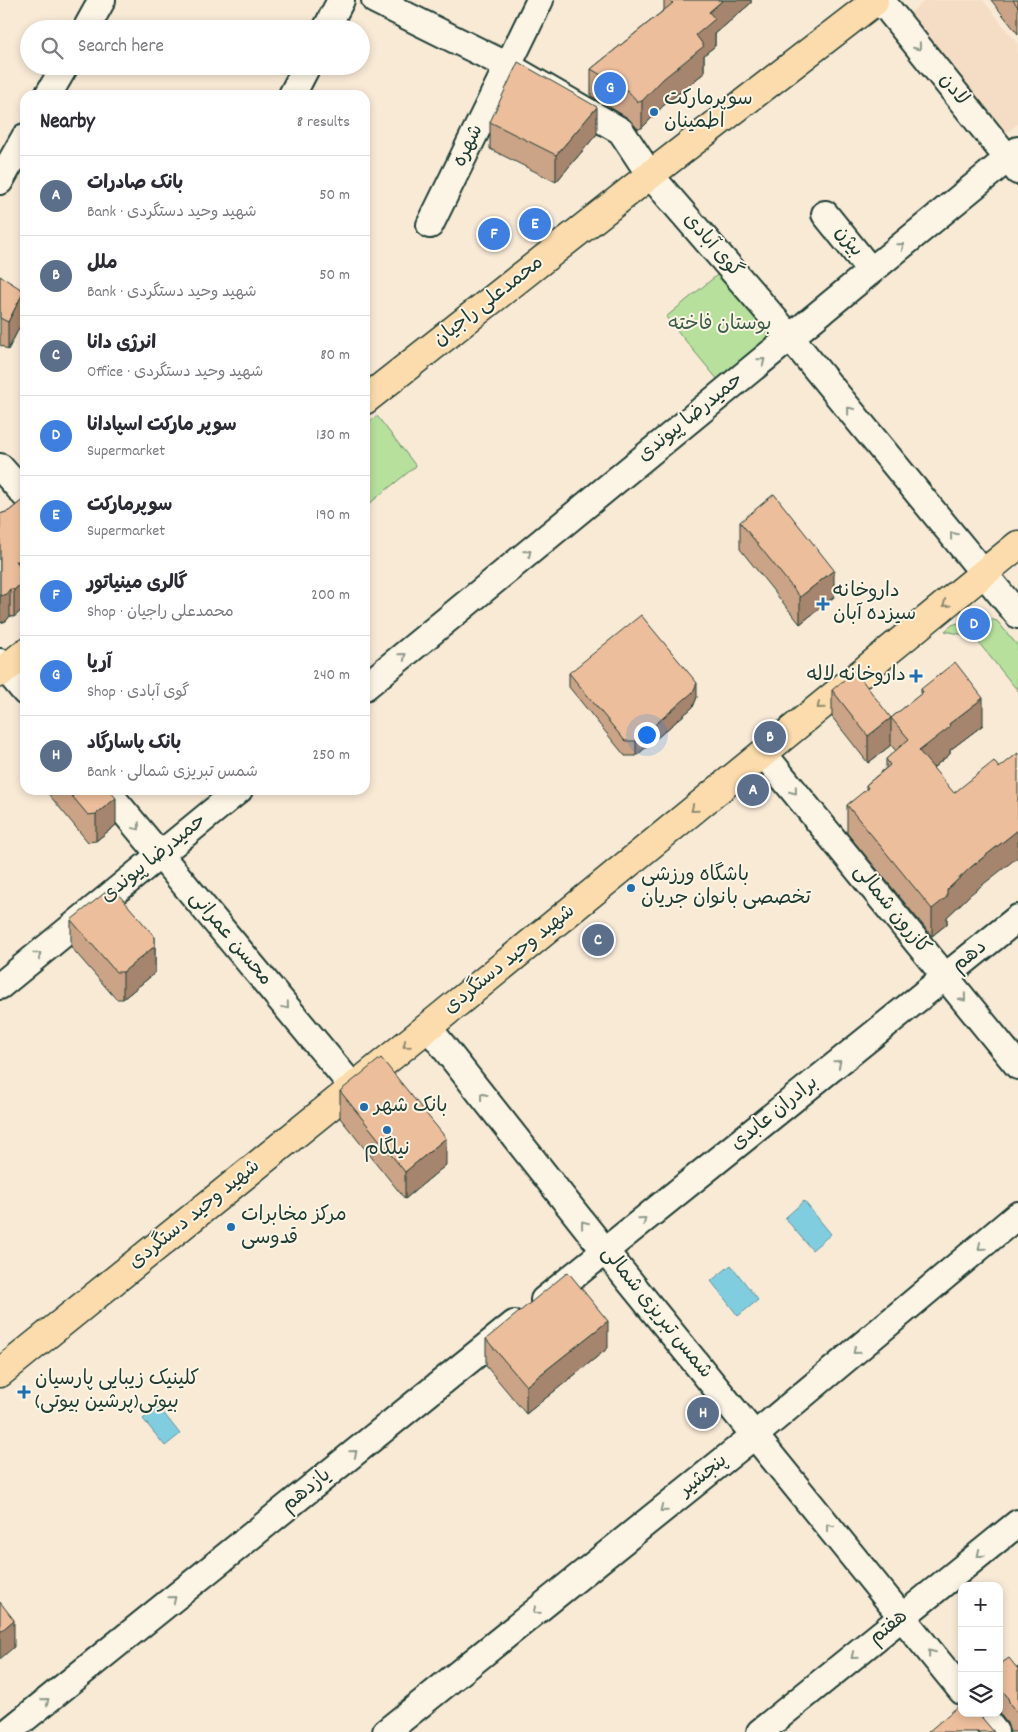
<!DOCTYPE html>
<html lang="en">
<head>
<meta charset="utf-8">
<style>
	:root { --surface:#fff; --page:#f2f2f3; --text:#2b2b33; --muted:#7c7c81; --line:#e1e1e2; --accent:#b45309 }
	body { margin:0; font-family:Dekko,"Playpen Sans Arabic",sans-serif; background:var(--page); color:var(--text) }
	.controls { position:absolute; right:15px; bottom:15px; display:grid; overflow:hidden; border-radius:10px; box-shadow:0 2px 8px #0003 }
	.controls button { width:45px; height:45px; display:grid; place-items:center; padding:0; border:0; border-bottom:1px solid var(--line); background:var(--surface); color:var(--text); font:25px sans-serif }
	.you { position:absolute; left:646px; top:734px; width:18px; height:18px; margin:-12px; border:4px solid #fff; border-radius:50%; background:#1a73e8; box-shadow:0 0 0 8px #1a73e833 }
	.badge { display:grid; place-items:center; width:32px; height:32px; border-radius:50%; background:var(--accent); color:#fff; font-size:16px; font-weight:700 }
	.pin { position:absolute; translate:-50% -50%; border:2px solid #fff; box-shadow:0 1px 5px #0006 }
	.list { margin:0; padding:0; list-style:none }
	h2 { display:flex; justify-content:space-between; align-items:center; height:65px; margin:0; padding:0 20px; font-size:21px }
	h2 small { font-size:16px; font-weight:400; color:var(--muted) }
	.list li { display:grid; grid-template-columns:32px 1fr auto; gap:15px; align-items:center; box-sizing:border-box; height:80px; padding:0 20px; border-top:1px solid var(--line) }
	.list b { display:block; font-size:19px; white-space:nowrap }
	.list p { margin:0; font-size:16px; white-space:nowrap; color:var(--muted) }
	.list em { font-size:16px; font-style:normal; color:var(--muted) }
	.icon { flex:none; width:28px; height:28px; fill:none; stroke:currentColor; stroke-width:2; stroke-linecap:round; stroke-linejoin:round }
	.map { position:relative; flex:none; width:1018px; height:1732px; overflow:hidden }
	.search { position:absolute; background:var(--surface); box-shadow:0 2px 8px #0003; left:20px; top:20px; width:350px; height:55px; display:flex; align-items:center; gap:12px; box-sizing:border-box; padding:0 18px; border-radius:28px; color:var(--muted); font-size:19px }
	.panel { position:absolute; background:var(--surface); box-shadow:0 2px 8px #0003; left:20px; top:90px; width:350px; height:705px; border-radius:15px }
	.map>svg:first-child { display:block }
	.built { fill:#f5ddc5 }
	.green { fill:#b6e09c; stroke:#6a8e68 }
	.water { fill:#81cde0; stroke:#5a939b }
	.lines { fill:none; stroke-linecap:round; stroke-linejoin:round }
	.minor-casing { stroke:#1f3d34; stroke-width:30 }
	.major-casing { stroke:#1f3d34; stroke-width:31 }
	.minor { stroke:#fcf5e5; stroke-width:26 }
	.major { stroke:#fcdcac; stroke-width:28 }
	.wall { fill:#cba386; stroke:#1f3d34 }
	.shaded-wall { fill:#a5856d; stroke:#1f3d34 }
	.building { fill:#ecbe9c; stroke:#1f3d34 }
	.oneway { stroke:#8e998c }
	.oneway2 { stroke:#8e8c70 }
	.poi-dot { fill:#1f6fb2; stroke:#fcf5e5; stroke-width:2 }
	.labels { text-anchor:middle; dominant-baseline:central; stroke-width:4; stroke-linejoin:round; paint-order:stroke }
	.street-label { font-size:20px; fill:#1f3d34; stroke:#fcf5e5 }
	.poi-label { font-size:20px; fill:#1f3d34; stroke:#fcf5e5; text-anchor:start }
	.park-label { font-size:20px; fill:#3d5e49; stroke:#fcf5e5 }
</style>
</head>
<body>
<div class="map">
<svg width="1018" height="1732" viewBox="0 0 1018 1732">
	<rect width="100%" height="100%" fill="#f9ead6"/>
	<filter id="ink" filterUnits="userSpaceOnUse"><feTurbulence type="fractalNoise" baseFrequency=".02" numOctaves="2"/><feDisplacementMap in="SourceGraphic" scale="10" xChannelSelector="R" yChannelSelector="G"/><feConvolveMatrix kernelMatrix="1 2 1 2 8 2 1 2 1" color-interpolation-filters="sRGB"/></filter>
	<g filter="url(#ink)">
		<polygon class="built" points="926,0 983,0 1018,44 1018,124 1002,136 907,15"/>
		<g class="green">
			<polygon points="722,271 774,334 718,380 666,317"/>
			<polygon points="377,416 416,466 365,507 365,425"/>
			<polygon points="980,616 997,621 1018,646 1018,691 974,637 945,631 952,625"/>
		</g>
		<g class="water">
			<polygon points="804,1201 831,1234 812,1250 785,1218"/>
			<polygon points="731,1265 758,1300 738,1316 711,1281"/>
			<polygon points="158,1406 180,1434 165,1446 143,1419"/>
		</g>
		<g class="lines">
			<defs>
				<g id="minor">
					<polyline points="375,0 508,66 621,131 650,175 790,337 1018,615"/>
					<polyline points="873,0 888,9 1018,171"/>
					<polyline points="86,29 102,0"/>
					<polyline points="326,29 341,0"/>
					<polyline points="48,95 65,66"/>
					<polyline points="292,95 307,66"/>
					<polyline points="0,181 25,137"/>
					<polyline points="825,214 871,271"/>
					<polyline points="430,225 540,0"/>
					<polyline points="0,467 25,495"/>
					<polyline points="0,662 25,692"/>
					<polyline points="365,687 1018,150"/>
					<polyline points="763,753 1018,1066"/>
					<polyline points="106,790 353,1087"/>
					<polyline points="0,986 239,790"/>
					<polyline points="428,1027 605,1251 962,1691"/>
					<polyline points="544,1300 1018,918"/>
					<polyline points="980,1713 995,1732"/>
					<polyline points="8,1732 514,1324"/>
					<polyline points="386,1732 755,1435 1018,1215"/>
					<polyline points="760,1732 1018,1523"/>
				</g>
				<g id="major">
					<polyline points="365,400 650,175 874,2"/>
					<polyline points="0,673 25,653"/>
					<polyline points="0,1373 428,1027 1018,545"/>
				</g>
			</defs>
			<use href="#minor" class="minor-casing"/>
			<use href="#major" class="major-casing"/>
			<use href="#minor" class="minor"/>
			<use href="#major" class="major"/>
		</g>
		<g class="wall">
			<polygon points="664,0 751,0 751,3 715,34 715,46 704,55 704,73 663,106 642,128 638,129 628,118 591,96 591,69 664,10"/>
			<polygon points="991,0 1018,0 1018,34"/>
			<polygon points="490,122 597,134 556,182 490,149"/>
			<polygon points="0,276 24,318 8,350 0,345"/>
			<polygon points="25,498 25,607 14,617 10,616 6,621 0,623 0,514 9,511"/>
			<polygon points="740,522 834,597 800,624 740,549"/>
			<polygon points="569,673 697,697 693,707 636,756 625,756 569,687"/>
			<polygon points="921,689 983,725 950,750 950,754 933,768 971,894 947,917 947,924 932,936 847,833 847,805 866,791 866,785 886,768 886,759 896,751 891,745 868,763 832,717 832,690 891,718 921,694"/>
			<polygon points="46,790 109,790 116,825 96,841 88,842 46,791"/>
			<polygon points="71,920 155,937 155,973 123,999 116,999 71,947"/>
			<polygon points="340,1091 446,1165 405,1199 340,1118"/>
			<polygon points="486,1339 608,1348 526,1414 486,1366"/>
			<polygon points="999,1665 1017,1668 1018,1667 1018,1732 1010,1732 1007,1723 999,1713"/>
		</g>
		<g class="shaded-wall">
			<polygon points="723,0 751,0 751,3 715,34 715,46 704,55 704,73 663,106 642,128 642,101 696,35 709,12"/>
			<polygon points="597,107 597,134 556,182 556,155"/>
			<polygon points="24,291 24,318 8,350 8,322"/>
			<polygon points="834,570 834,597 800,624 800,597"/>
			<polygon points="25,580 25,607 14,617 14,590"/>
			<polygon points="10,589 10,616 6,621 0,623 0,596"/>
			<polygon points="697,683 697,697 693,707 636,756 636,741"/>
			<polygon points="983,698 983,725 950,750 950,754 919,779 919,751 949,724"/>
			<polygon points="891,718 891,745 868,763 868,736"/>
			<polygon points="116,798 116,825 96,841 96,814"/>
			<polygon points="1018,830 1018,857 971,894 947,917 947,924 932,936 932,909 947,890 971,867"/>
			<polygon points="155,946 155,973 123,999 123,972"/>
			<polygon points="446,1138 446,1165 405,1199 405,1172"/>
			<polygon points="608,1321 608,1348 526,1414 526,1386"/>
			<polygon points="14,1620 14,1647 0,1659 0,1632"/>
		</g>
		<g class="building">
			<polygon points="670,0 723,0 709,12 715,19 696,35 704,46 663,79 642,101 638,102 628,91 591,69 673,3"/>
			<polygon points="1013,0 1018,0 1018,7"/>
			<polygon points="518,62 597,107 556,155 490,122"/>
			<polygon points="0,276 24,291 8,322 0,318"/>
			<polygon points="774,494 834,570 800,597 740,522"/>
			<polygon points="25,498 25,562 16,561 25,573 25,580 14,590 10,589 6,594 0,596 0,514 9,511"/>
			<polygon points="641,615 697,683 693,692 636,741 625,741 569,673"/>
			<polygon points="955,662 983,698 949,724 950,727 919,751 954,793 994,761 999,768 1018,753 1018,830 971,867 947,890 947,897 932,909 847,805 868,788 866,785 890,765 886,759 909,739 891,718 923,692 921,689"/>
			<polygon points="855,671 891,718 868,736 832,690"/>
			<polygon points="67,790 109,790 116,798 96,814 88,815"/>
			<polygon points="112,887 155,937 155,946 123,972 116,972 71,920"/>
			<polygon points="381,1058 446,1138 405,1172 340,1091"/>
			<polygon points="568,1272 608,1321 526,1386 486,1339"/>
			<polygon points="0,1602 14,1620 0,1632"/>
			<polygon points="1009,1658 1017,1668 1018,1667 1018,1714 1010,1704 1007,1696 999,1687 999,1665"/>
			<polygon points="962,1703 962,1713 978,1713 994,1732 928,1732"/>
		</g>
		<defs><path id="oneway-chevron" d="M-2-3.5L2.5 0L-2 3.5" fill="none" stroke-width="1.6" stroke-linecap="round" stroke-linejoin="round" transform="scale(1.25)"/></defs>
		<g class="oneway">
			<use href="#oneway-chevron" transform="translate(918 47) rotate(52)"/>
			<use href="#oneway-chevron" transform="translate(901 246) rotate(-39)"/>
			<use href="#oneway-chevron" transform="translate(762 361) rotate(-39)"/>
			<use href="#oneway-chevron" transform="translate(850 410) rotate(-129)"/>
			<use href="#oneway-chevron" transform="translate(953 535) rotate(-129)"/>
			<use href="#oneway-chevron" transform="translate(528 553) rotate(-39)"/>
			<use href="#oneway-chevron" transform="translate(403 656) rotate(-39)"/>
			<use href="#oneway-chevron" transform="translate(794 791) rotate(51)"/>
			<use href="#oneway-chevron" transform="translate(137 827) rotate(50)"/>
			<use href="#oneway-chevron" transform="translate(38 955) rotate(-39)"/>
			<use href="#oneway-chevron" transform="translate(963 998) rotate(51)"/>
			<use href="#oneway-chevron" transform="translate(286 1006) rotate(50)"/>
			<use href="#oneway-chevron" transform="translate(838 1063) rotate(-39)"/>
			<use href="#oneway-chevron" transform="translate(483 1096) rotate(-128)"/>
			<use href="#oneway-chevron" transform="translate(643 1220) rotate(-39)"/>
			<use href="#oneway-chevron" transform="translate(584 1224) rotate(-128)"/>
			<use href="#oneway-chevron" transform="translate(981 1247) rotate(140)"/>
			<use href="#oneway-chevron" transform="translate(856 1351) rotate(140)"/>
			<use href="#oneway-chevron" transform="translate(354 1453) rotate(-39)"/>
			<use href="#oneway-chevron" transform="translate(663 1509) rotate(141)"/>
			<use href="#oneway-chevron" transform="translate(829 1527) rotate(-129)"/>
			<use href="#oneway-chevron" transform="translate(980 1554) rotate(141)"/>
			<use href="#oneway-chevron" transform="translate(173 1599) rotate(-39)"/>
			<use href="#oneway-chevron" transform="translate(536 1611) rotate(141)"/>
			<use href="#oneway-chevron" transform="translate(931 1653) rotate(-129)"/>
			<use href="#oneway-chevron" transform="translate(854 1656) rotate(141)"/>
			<use href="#oneway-chevron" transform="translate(46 1701) rotate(-39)"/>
		</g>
		<g class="oneway2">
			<use href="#oneway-chevron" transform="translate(946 604) rotate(141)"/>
			<use href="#oneway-chevron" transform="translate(820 706) rotate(141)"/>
			<use href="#oneway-chevron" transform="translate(694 809) rotate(141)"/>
			<use href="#oneway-chevron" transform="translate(406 1045) rotate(141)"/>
		</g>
	</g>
	<g class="poi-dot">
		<circle cx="654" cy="112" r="5"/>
		<path d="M820.5 596.5h5v5h5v5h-5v5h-5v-5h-5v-5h5z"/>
		<path d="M913.5 668.5h5v5h5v5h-5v5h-5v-5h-5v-5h5z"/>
		<circle cx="631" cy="888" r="5"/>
		<circle cx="364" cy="1107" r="5"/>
		<circle cx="387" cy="1130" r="5"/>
		<circle cx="231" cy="1227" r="5"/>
		<path d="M21.5 1384.5h5v5h5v5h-5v5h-5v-5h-5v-5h5z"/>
	</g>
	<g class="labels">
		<g class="street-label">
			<text transform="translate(953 90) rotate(52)">لادن</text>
			<text transform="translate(469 146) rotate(-64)">شهره</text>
			<text transform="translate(848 242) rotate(52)">بیژن</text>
			<text transform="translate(712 246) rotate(49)">گوی آبادی</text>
			<text transform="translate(489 302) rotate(-38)">محمدعلی راجیان</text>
			<text transform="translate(691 418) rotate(-39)">حمیدرضا پیوندی</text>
			<text transform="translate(154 859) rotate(-39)">حمیدرضا پیوندی</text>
			<text transform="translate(891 910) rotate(51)">کازرون شمالی</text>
			<text transform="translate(230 939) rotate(50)">محسن عمرانی</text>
			<text transform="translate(970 957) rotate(-39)">دهم</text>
			<text transform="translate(510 960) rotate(-39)">شهید وحید دستگردی</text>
			<text transform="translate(775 1114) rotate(-39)">برادران عابدی</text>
			<text transform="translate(195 1215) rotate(-39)">شهید وحید دستگردی</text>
			<text transform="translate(656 1313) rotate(51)">شمس تبریزی شمالی</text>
			<text transform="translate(704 1476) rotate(-39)">پنجشیر</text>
			<text transform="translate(307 1491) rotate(-39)">یازدهم</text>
			<text transform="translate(889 1628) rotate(-39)">هفتم</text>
		</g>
		<g class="poi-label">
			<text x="664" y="100">سوپرمارکت<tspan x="664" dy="23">اطمینان</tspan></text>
			<text x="833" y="592">داروخانه<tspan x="833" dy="23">سیزده آبان</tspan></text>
			<text x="906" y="676" text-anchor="end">داروخانه لاله</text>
			<text x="641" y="876">باشگاه ورزشی<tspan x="641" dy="23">تخصصی بانوان جریان</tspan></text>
			<text x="374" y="1107">بانک شهر</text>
			<text x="387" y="1150" text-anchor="middle">نیلگام</text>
			<text x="241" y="1216">مرکز مخابرات<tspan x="241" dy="23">قدوسی</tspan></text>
			<text x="35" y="1380">کلینیک زیبایی پارسیان<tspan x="35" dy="23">بیوتی(پرشین بیوتی)</tspan></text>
		</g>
		<g class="park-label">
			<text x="720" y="325">بوستان فاخته</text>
		</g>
	</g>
</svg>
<div class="controls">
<button>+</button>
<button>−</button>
<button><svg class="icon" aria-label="layers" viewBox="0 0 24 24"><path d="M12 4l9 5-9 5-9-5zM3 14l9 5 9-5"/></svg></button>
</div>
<div class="you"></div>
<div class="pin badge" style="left:753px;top:790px;background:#5c6f8a">A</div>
<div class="pin badge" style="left:770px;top:737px;background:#5c6f8a">B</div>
<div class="pin badge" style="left:598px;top:940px;background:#5c6f8a">C</div>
<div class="pin badge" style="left:974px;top:624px;background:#3f7fe0">D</div>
<div class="pin badge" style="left:535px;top:224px;background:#3f7fe0">E</div>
<div class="pin badge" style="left:494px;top:234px;background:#3f7fe0">F</div>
<div class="pin badge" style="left:610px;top:88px;background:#3f7fe0">G</div>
<div class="pin badge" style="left:703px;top:1413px;background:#5c6f8a">H</div>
<div class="search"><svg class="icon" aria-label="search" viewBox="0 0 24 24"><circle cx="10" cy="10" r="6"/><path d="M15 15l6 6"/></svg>Search here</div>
<section class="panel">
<h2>Nearby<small>8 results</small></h2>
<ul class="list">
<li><span class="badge" style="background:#5c6f8a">A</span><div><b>بانک صادرات</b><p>Bank · شهید وحید دستگردی</p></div><em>50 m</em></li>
<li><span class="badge" style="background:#5c6f8a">B</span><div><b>ملل</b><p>Bank · شهید وحید دستگردی</p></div><em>50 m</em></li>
<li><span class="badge" style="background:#5c6f8a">C</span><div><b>انرژی دانا</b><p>Office · شهید وحید دستگردی</p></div><em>80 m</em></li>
<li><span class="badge" style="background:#3f7fe0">D</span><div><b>سوپر مارکت اسپادانا</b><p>Supermarket</p></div><em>130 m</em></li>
<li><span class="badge" style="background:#3f7fe0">E</span><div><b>سوپرمارکت</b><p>Supermarket</p></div><em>190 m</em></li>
<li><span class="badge" style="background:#3f7fe0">F</span><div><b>گالری مینیاتور</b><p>Shop · محمدعلی راجیان</p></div><em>200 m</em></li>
<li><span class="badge" style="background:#3f7fe0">G</span><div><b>آریا</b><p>Shop · گوی آبادی</p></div><em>240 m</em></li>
<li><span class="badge" style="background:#5c6f8a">H</span><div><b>بانک پاسارگاد</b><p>Bank · شمس تبریزی شمالی</p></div><em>250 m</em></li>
</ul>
</section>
</div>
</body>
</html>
